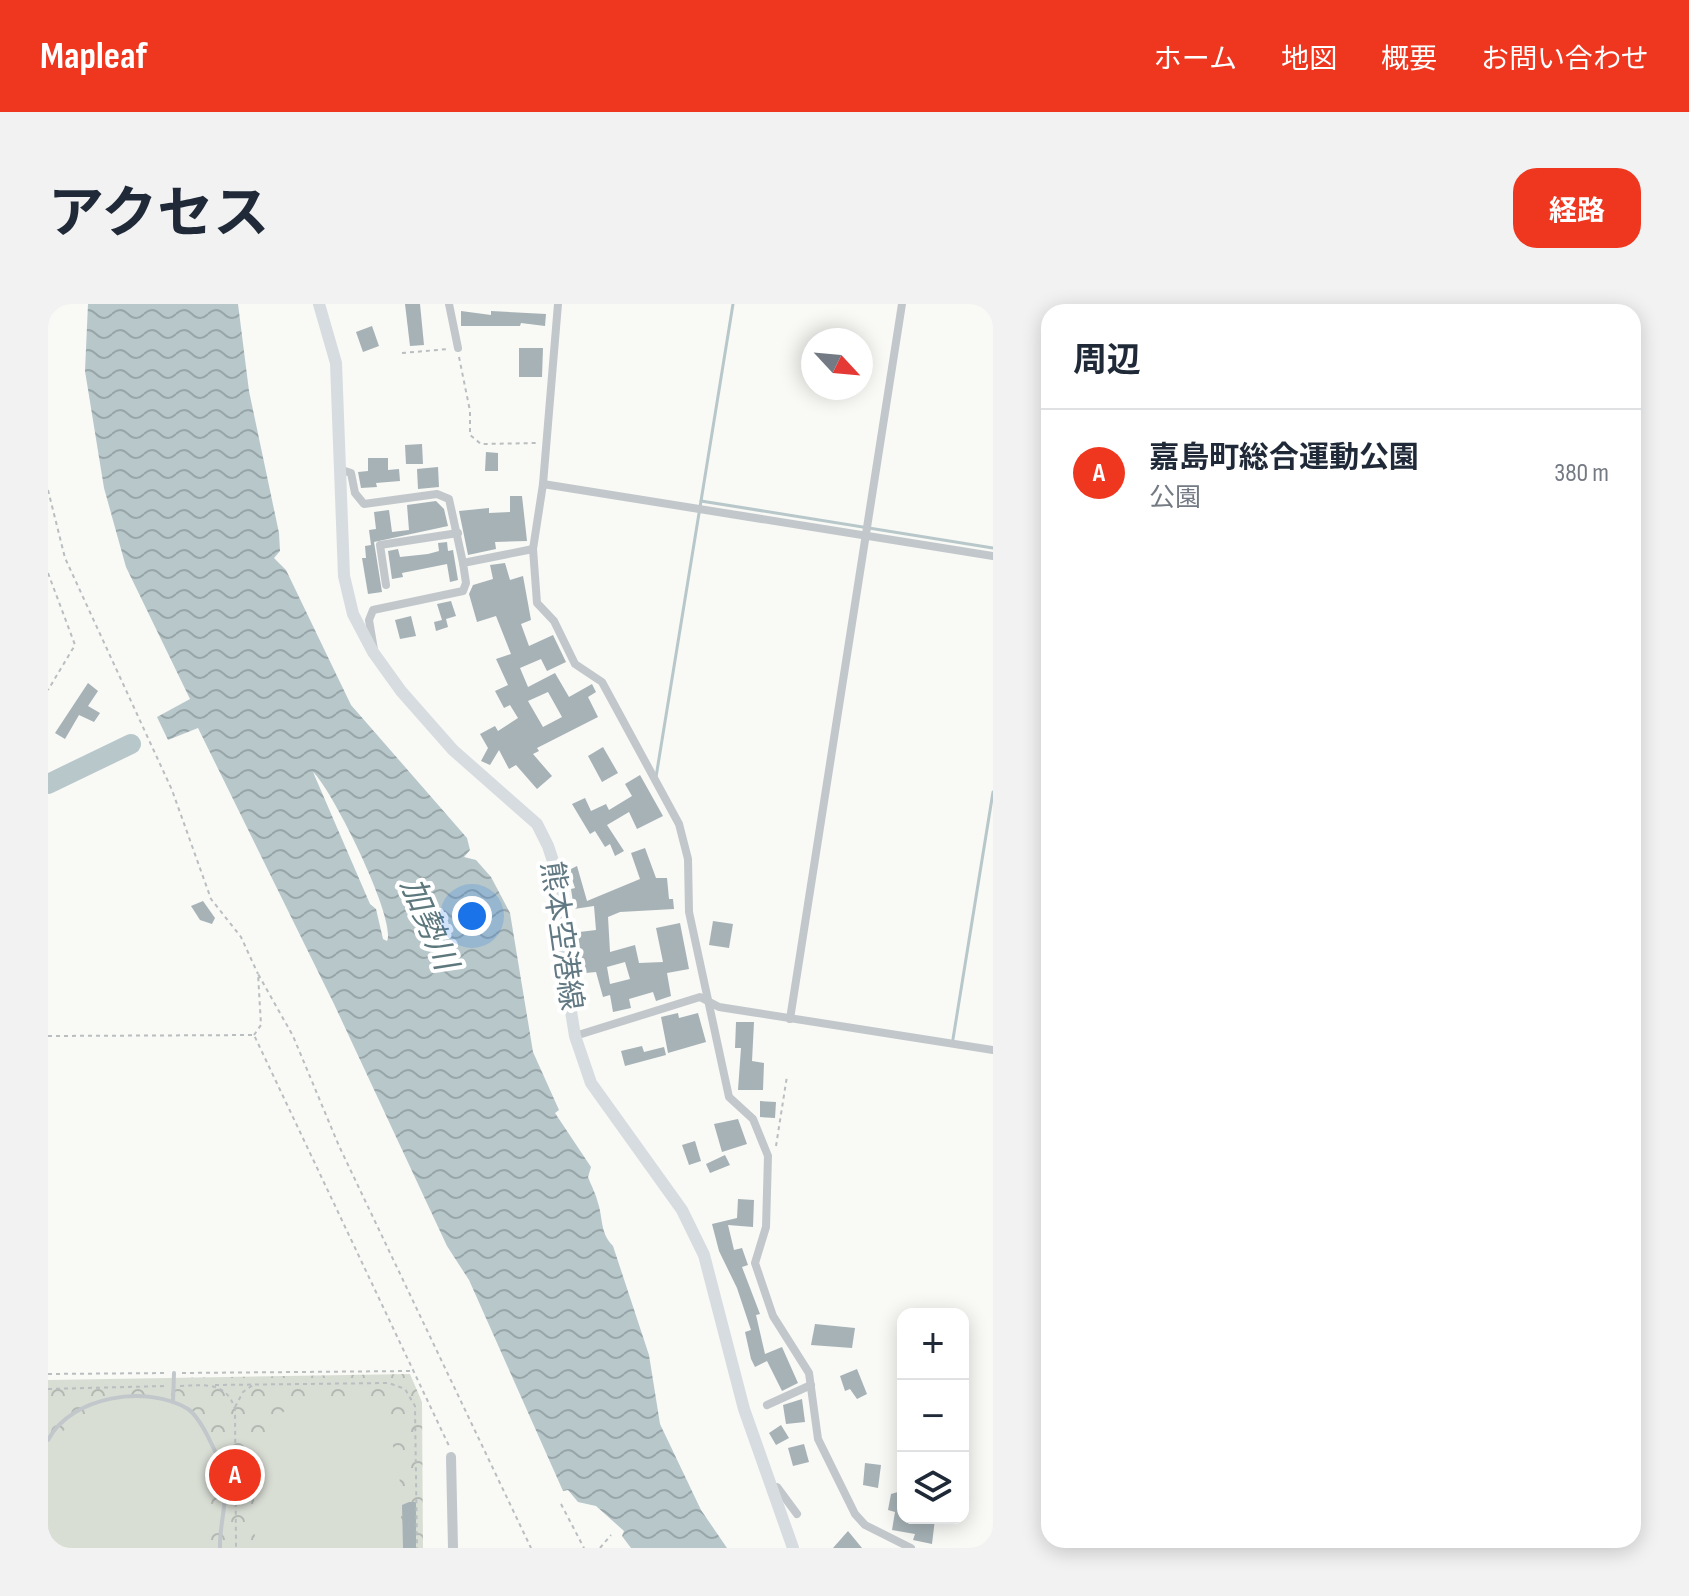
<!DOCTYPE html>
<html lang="ja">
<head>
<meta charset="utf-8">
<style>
	:root { --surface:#fff; --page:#f2f2f3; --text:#1f2937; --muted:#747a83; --line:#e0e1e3; --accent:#ef3720 }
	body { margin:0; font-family:"Sofia Sans Condensed","Noto Sans JP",sans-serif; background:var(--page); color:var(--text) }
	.controls { position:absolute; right:24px; bottom:24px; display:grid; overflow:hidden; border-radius:16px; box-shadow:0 4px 20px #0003 }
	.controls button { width:72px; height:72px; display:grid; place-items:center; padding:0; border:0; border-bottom:2px solid var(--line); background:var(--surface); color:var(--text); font:40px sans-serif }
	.compass { position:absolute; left:753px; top:24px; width:72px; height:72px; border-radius:50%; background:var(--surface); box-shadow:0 4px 20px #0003; rotate:116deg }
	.you { position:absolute; left:424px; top:612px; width:28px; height:28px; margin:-20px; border:6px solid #fff; border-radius:50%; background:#1a73e8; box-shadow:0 0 0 12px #1a73e833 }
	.badge { display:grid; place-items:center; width:52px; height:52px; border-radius:50%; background:var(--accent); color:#fff; font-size:26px; font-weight:700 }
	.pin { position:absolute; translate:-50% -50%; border:4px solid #fff; box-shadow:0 2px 8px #0006 }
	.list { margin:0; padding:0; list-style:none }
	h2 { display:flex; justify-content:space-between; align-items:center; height:104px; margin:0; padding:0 32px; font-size:34px }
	h2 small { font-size:26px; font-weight:400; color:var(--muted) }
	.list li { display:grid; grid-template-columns:52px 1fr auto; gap:24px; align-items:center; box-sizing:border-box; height:128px; padding:0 32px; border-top:2px solid var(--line) }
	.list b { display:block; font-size:30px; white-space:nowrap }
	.list p { margin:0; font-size:26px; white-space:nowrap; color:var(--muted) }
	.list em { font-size:26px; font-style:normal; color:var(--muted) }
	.icon { flex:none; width:44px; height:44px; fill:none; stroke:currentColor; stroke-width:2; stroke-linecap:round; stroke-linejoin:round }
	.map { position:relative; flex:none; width:945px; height:1244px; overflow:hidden; border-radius:24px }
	header { display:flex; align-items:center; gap:48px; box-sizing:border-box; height:112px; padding:0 40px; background:var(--accent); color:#fff }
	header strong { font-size:38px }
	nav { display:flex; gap:44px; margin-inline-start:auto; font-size:28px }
	.intro { display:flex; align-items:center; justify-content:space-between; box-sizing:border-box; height:192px; padding:0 48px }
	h1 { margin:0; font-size:56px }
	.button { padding:20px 36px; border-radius:24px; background:var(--accent); color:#fff; font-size:28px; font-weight:700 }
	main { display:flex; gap:48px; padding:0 48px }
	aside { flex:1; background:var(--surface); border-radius:24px; box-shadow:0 4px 20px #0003 }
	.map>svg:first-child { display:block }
	.forest { fill:url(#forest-crowns) }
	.garden { fill:#d9ded5 }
	.water { fill:url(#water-waves); fill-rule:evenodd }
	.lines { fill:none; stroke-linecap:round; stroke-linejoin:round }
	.stream { stroke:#b7c7ca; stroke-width:3 }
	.river { stroke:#b7c7ca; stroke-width:20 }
	.building { fill:#a6b2b6; fill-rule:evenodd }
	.path { stroke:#b9bec0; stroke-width:2; stroke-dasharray:4 4; stroke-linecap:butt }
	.service { stroke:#c1c7ca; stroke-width:4 }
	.minor { stroke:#c1c7ca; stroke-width:8 }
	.tertiary { stroke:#c1c7ca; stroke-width:10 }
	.secondary { stroke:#d6dcdf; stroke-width:12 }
	.labels { text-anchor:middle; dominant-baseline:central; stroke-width:8; stroke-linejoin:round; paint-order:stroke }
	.street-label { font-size:30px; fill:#627983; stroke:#fff }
	.water-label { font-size:32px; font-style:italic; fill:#5d787d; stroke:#fff }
</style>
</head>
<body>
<header>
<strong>Mapleaf</strong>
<nav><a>ホーム</a><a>地図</a><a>概要</a><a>お問い合わせ</a></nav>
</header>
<div class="intro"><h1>アクセス</h1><a class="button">経路</a></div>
<main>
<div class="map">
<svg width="945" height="1244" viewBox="0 0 945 1244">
	<defs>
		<pattern id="forest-crowns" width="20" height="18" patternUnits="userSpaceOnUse" patternTransform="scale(2)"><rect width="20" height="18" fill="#d9ded5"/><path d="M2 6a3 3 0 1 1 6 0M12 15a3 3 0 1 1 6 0" fill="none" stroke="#b3b9b2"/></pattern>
		<pattern id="water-waves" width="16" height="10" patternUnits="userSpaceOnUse" patternTransform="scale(2)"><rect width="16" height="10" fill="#b7c7ca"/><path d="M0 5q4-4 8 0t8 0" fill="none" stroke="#98a6a9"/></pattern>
	</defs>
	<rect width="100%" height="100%" fill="#f9f9f6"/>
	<polygon class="forest" points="362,1070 374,1098 375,1244 0,1244 0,1076"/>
	<g class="garden">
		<path d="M282,1093C363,1105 352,1182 353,1244H207C207,1177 192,1101 282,1093Z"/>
		<path d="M89,1098L140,1108L159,1141L163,1244H0V1144C24,1112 50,1101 89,1098Z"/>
	</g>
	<path class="water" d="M40,0H190L201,87L231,229L232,247L226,254L238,266L303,401L419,534L422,546L416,553L428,556L443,573L462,609L485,748L511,806L507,809L543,863L540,873C543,881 548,890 550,899C555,914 552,929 565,942L601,1051L612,1120L653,1206L679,1244H583L574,1232L576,1227L548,1202L530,1198L520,1186L515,1187L421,976L399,942L286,700L150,424L120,436L109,413L142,395L78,263L56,184L37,67ZM265,468C284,485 349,616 339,637L335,635L328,605L322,600Z"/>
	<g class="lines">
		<g class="stream">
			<polyline points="685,0 653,197 945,244"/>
			<polyline points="608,473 653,197"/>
			<polyline points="905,735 945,488"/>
		</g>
		<polyline class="river" points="0,480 83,440"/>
	</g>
	<g class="building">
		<polygon points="357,0 372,0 376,41 362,42"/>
		<polygon points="413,7 443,11 443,7 498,10 497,22 473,19 472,22 413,22"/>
		<polygon points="324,22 331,42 315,48 308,28"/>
		<polygon points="471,44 495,44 494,73 471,73"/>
		<polygon points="374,140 375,160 358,160 357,141"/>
		<polygon points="438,148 450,149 450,167 437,167"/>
		<polygon points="320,154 340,154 340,166 351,165 352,177 328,179 329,183 313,184 310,168 320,167"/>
		<polygon points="390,163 391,183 370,185 369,165"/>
		<polygon points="462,192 474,192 479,237 447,238 448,245 420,251 411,207 441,204 441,209 462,208"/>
		<polygon points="388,197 396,205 400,222 326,238 334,288 320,290 314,254 318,254 317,242 323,241 321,226 328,225 326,208 341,206 344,228 361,226 359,201"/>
		<polygon points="399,238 400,247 405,246 410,276 402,278 399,260 354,269 355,273 344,275 340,247 350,245 352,253 380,250 391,247 390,239"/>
		<path d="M457,259L462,276L475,272L483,316L473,320L481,342L505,331L518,358L499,367L493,355L472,364L480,383L507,369L521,393L544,380L548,388L540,393L550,413L489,444L491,447L485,450L504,472L489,485L468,461L461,465L451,446L442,461L433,457L440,444L432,430L447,422L450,427L470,414L462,401L456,404L447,387L460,381L448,355L463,350L448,312L429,318L421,290L425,281L445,275L442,261ZM500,388L514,413L495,423L480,397Z"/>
		<polygon points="403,297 408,312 398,315 400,323 388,327 386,318 394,316 389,300"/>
		<polygon points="363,312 368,332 352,335 347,316"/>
		<polygon points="40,379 50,387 40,402 52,409 46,418 31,411 17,435 7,429"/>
		<polygon points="555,443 570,469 554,478 540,452"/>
		<polygon points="592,471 615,512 589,525 581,508 559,521 576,547 567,552 562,540 557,543 547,527 542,530 524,500 537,494 543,507 558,500 561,506 584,492 577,480"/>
		<path d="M597,544L608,574H619L621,595H625L626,605L572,608L560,613L562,648L587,641L591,659L615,658L608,624L632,619L641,665L619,669L623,692L608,697L605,688L581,695L583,704L565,708L562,691L555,693L548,668L527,670L523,629L548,626L546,602L526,605L523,585L527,584L521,566L529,562L539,597L592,575L583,549ZM577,658L582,675L562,680L559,663Z"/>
		<polygon points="155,597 167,614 164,620 152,616 143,602"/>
		<polygon points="665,617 685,620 681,644 661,641"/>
		<polygon points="630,709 631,714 650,709 658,738 620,749 613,713"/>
		<polygon points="688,718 706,718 704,757 716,759 715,786 690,786 693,744 687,744"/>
		<polygon points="594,742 596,748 616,743 618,751 577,762 573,747"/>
		<polygon points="712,797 728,798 727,814 712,813"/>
		<polygon points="690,815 699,840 674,848 666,820"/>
		<polygon points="647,837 653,857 641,861 634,841"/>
		<polygon points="677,851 682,861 662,869 658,860"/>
		<polygon points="690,895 706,896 705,923 680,921 686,946 694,944 700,961 694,963 712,1010 708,1011 717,1050 734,1043 750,1079 734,1087 719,1057 707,1063 703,1055 697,1028 703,1026 689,984 671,947 664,920 689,914"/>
		<polygon points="767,1020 807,1024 804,1044 763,1041"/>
		<polygon points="809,1065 819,1090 809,1095 802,1085 797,1087 792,1072"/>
		<polygon points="754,1095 757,1118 738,1120 735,1101"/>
		<polygon points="733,1121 741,1134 728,1141 721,1129"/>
		<polygon points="756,1140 761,1158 745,1162 740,1144"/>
		<polygon points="817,1159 833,1161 830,1184 815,1181"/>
		<polygon points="850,1188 855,1189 855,1214 887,1215 884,1240 865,1236 867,1230 844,1226 847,1208 840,1206 843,1190"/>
		<polygon points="361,1198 368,1198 368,1244 355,1244 354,1201"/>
		<polygon points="800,1227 814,1244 785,1244"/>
	</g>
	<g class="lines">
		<g class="path">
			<polyline points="354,49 401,45"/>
			<polyline points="411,53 422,107 422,131 433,140 489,139"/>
			<polyline points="0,186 17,254 124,486 163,595 193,633 210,670"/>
			<polyline points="0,269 27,341 0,386"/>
			<polyline points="206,731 213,721 210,670 245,732 291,842 483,1244"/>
			<polyline points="0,732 206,731 402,1144"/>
			<polyline points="728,842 739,772"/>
			<polyline points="134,1069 363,1067"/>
			<polyline points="0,1070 119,1069"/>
			<polyline points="167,1081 341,1079 357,1085 367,1102 369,1244"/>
			<path d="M132,1082C157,1081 178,1077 187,1105L188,1244"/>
			<polyline points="0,1085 117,1082"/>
			<polyline points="187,1103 195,1088 205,1081"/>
			<polyline points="513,1200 536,1244"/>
			<polyline points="552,1244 563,1231"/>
		</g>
		<g class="service">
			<polyline points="125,1098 126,1069"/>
			<path d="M0,1136C23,1092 99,1080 140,1105C153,1114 168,1148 174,1164C183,1189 171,1218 172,1244"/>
		</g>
		<g class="minor">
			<polyline points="401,0 410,44"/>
			<polyline points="510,0 495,180 485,245 489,299 506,317 527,360 554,378 631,520 640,555 641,608 681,793 705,815 720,852 718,923 707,959 725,1012 761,1069 770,1135 807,1210 817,1221 863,1244"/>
			<polyline points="294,166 303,169 307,189 316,200 389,190 401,195 415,259"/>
			<polyline points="495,180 945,252"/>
			<polyline points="338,281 332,241 410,229"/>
			<polyline points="326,346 321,316 325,306 415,287 418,279 415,259 485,245"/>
			<polyline points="742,715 854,0"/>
			<polyline points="527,732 652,693 671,703 945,746"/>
			<polyline points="719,1101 763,1081"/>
			<polyline points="724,1184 729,1183 749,1210"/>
		</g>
		<polyline class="tertiary" points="403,1153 405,1244"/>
		<polyline class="secondary" points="271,0 288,59 296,272 305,310 325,348 353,387 405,446 489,520 500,542 507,563 513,645 527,732 543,779 634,906 656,951 696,1105 745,1244"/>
	</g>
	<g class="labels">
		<g class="street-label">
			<text transform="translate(513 632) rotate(82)">熊本空港線</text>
		</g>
		<g class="water-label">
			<text transform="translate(380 620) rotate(67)">加勢川</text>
		</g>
	</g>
</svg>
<div class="controls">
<button>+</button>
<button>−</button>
<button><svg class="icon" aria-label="layers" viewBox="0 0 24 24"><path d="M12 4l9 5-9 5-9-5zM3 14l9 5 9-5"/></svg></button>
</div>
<svg class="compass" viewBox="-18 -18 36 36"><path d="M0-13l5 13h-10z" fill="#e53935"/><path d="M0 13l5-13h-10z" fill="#747a83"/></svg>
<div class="you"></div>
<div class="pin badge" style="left:187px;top:1171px">A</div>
</div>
<aside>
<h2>周辺<small></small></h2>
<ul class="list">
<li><span class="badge">A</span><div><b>嘉島町総合運動公園</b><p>公園</p></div><em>380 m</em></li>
</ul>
</aside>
</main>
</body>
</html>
